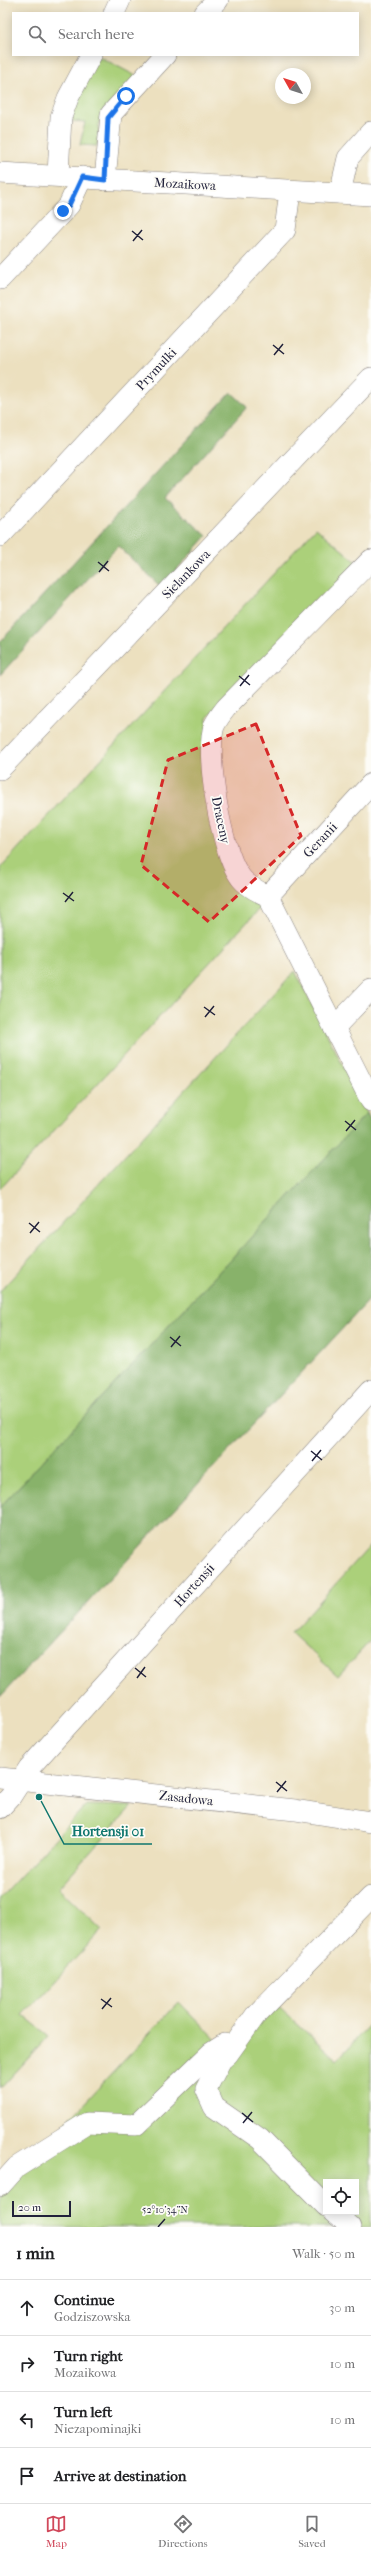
<!DOCTYPE html>
<html lang="en">
<head>
<meta charset="utf-8">
<style>
	:root { --surface:#fff; --page:#f6f6f6; --text:#202124; --muted:#757577; --line:#e0e0e0; --accent:#d1495b }
	body { margin:0; font-family:"IM FELL French Canon",serif; background:var(--page); color:var(--text) }
	.controls { position:absolute; right:12px; bottom:12px; display:grid; overflow:hidden; border-radius:0px; box-shadow:0 2px 10px #0003 }
	.controls button { width:36px; height:36px; display:grid; place-items:center; padding:0; border:0; border-bottom:1px solid var(--line); background:var(--surface); color:var(--text); font:20px sans-serif }
	.compass { position:absolute; left:275px; top:68px; width:36px; height:36px; border-radius:50%; background:var(--surface); box-shadow:0 2px 10px #0003; rotate:309deg }
	.scale { position:absolute; left:12px; bottom:10px; width:59px; box-sizing:border-box; padding-left:4px; border:2px solid #22223b; border-top:0; font-size:11px; line-height:14px; white-space:nowrap; color:#22223b; -webkit-text-stroke:3px #fdfcf7; paint-order:stroke }
	.stop { position:absolute; width:12px; height:12px; margin:-9px; border:3px solid #1a73e8; border-radius:50%; background:#fff }
	.stop.end { background:#1a73e8; border-color:#fff; box-shadow:0 1px 4px #0008 }
	.list { margin:0; padding:0; list-style:none }
	h2 { display:flex; justify-content:space-between; align-items:center; height:52px; margin:0; padding:0 16px; font-size:17px }
	h2 small { font-size:13px; font-weight:400; color:var(--muted) }
	.list li { display:grid; grid-template-columns:26px 1fr auto; gap:12px; align-items:center; box-sizing:border-box; height:56px; padding:0 16px; border-top:1px solid var(--line) }
	.list b { display:block; font-size:15px; white-space:nowrap }
	.list p { margin:0; font-size:13px; white-space:nowrap; color:var(--muted) }
	.list em { font-size:13px; font-style:normal; color:var(--muted) }
	.icon { flex:none; width:22px; height:22px; fill:none; stroke:currentColor; stroke-width:2; stroke-linecap:round; stroke-linejoin:round }
	.map { position:relative; flex:none; width:371px; height:2227px; overflow:hidden }
	.search { position:absolute; background:var(--surface); box-shadow:0 2px 10px #0003; left:12px; right:12px; top:12px; height:44px; display:flex; align-items:center; gap:10px; box-sizing:border-box; padding:0 14px; border-radius:0px; color:var(--muted); font-size:15px }
	.sheet { height:276px; background:var(--surface) }
	nav { display:flex; justify-content:space-around; align-items:center; box-sizing:border-box; height:56px; border-top:1px solid var(--line); background:var(--surface); font-size:11px; color:var(--muted) }
	nav a { display:grid; justify-items:center; gap:2px }
	nav .on { color:var(--accent) }
	.map>svg:first-child { display:block }
	.green { fill:#abd07a; stroke:#66795a; fill-rule:evenodd }
	.forest { fill:#88b26a; stroke:#556a52 }
	.lines { fill:none; stroke-linecap:round; stroke-linejoin:round }
	.minor-casing { stroke:#87817d; stroke-width:22 }
	.minor { stroke:#fff; stroke-width:21 }
	.route { stroke:#1a73e8; stroke-width:5 }
	.marked { fill:#d62828; fill-opacity:0.2; stroke:#d62828; stroke-width:3; stroke-dasharray:8 5; stroke-linejoin:round }
	.ticks { fill:none; stroke:#22223b; stroke-width:1.5 }
	.labels { text-anchor:middle; dominant-baseline:central; stroke-width:3.5; stroke-linejoin:round; paint-order:stroke }
	.street-label { font-size:13px; fill:#22223b; stroke:#fdfcf7 }
	.ticks-label { font-size:10px; text-anchor:middle; fill:#22223b; stroke:#fdfcf7; stroke-width:3.5; stroke-linejoin:round; paint-order:stroke }
	.leader { fill:none; stroke:#0f766e; stroke-width:1.5 }
	.callout-dot { fill:#0f766e; stroke:#fdfcf7; stroke-width:1.5 }
	.callout-label { font-size:14px; text-anchor:middle; font-weight:bold; fill:#0f766e; stroke:#fdfcf7; stroke-width:3.5; stroke-linejoin:round; paint-order:stroke }
</style>
</head>
<body>
<div class="map">
<svg width="371" height="2227" viewBox="0 0 371 2227">
	<rect width="100%" height="100%" fill="#fdfcf7"/>
	<filter id="ink" filterUnits="userSpaceOnUse"><feTurbulence type="fractalNoise" baseFrequency=".025" numOctaves="2"/><feDisplacementMap in="SourceGraphic" scale="8" xChannelSelector="R" yChannelSelector="G"/><feConvolveMatrix kernelMatrix="1 2 1 2 8 2 1 2 1" color-interpolation-filters="sRGB"/></filter>
	<filter id="wash" filterUnits="userSpaceOnUse"><feTurbulence type="fractalNoise" baseFrequency=".012" numOctaves="4" result="noise"/><feDisplacementMap in="SourceGraphic" scale="16" xChannelSelector="R" yChannelSelector="G"/><feGaussianBlur stdDeviation="0.9" result="paint"/><feColorMatrix in="noise" values="0 0 0 0 0 0 0 0 0 0 0 0 0 0 0 0 0 1.4 0 .05"/><feComposite in="paint" operator="in"/></filter>
	<g filter="url(#wash)">
		<rect width="100%" height="100%" fill="#ece0bf"/>
		<g class="green">
			<polygon points="98,56 138,77 100,115 97,146 80,145 85,122 72,121 70,113"/>
			<polygon points="316,528 359,564 207,718 218,839 229,881 264,904 0,1189 0,868"/>
			<polygon points="295,971 367,1113 0,1507 0,1291"/>
			<polygon points="371,1545 371,1640 338,1676 291,1633"/>
			<polygon points="86,1805 132,1806 58,1888 102,1930 23,2015 49,2036 0,2089 0,1898"/>
			<path d="M272,2001L337,2060L371,2023V2227H0V2193L179,2002L225,2049ZM326,2182H356V2212H326Z"/>
		</g>
		<g class="forest">
			<polygon points="231,392 247,407 165,498 207,536 161,587 118,546 0,675 0,642"/>
			<polygon points="367,1113 371,1121 371,1298 0,1697 0,1507"/>
		</g>
	</g>
	<g filter="url(#ink)">
		<g class="lines">
			<defs>
				<g id="minor">
					<polyline points="114,13 120,0"/>
					<polyline points="205,13 218,0"/>
					<polyline points="0,173 371,195"/>
					<polyline points="58,175 61,117 68,98 91,55"/>
					<polyline points="105,180 111,114 165,55"/>
					<polyline points="340,193 348,158 371,132"/>
					<polyline points="0,279 69,205 82,177"/>
					<polyline points="0,536 285,230 290,191"/>
					<path d="M371,560L226,708C222,713 217,720 214,726C205,755 221,850 239,875C245,885 257,891 268,896L371,1101"/>
					<polyline points="0,769 371,378"/>
					<polyline points="268,896 371,784"/>
					<polyline points="334,1028 371,989"/>
					<polyline points="0,1778 295,1810 371,1822"/>
					<polyline points="0,1808 11,1796 29,1768 371,1390"/>
					<polyline points="0,2186 17,2167 87,2123 136,2125 211,2053 225,2044"/>
					<polyline points="326,2206 260,2139 214,2107 206,2089 221,2060 228,2054 255,2016 371,1897"/>
					<polyline points="334,2212 351,2227"/>
				</g>
			</defs>
			<use href="#minor" class="minor-casing"/>
			<use href="#minor" class="minor"/>
		</g>
	</g>
	<g class="lines" filter="url(#ink)">
		<polyline class="route" points="63,211 69,205 82,177 105,180 108,118 126,96"/>
	</g>
	<path class="marked" d="M256,724L301,836L209,922L141,865L168,760Z"/>
	<path class="ticks" d="M132,231L143,240M133,241L142,230M273,345L284,354M274,355L283,344M98,562L109,571M99,572L108,561M239,676L250,685M240,686L249,675M63,893L74,901M65,902L73,892M204,1007L215,1015M205,1017L214,1006M345,1121L356,1130M346,1131L355,1120M29,1223L40,1232M30,1233L39,1222M170,1337L181,1346M171,1347L180,1336M311,1451L322,1460M312,1461L321,1450M135,1668L146,1677M137,1678L145,1667M276,1782L287,1791M277,1792L286,1781M101,1999L112,2007M102,2009L111,1998M242,2113L253,2122M243,2123L252,2112M158,2227L165,2219"/>
	<g class="labels">
		<g class="street-label">
			<text transform="translate(185 184) rotate(3)">Mozaikowa</text>
			<text transform="translate(156 369) rotate(-47)">Prymulki</text>
			<text transform="translate(186 574) rotate(-46)">Sielankowa</text>
			<text transform="translate(221 820) rotate(78)">Draceny</text>
			<text transform="translate(320 840) rotate(-47)">Geranii</text>
			<text transform="translate(194 1585) rotate(-48)">Hortensji</text>
			<text transform="translate(186 1798) rotate(6)">Zasadowa</text>
		</g>
	</g>
	<g class="ticks-label">
		<text x="165" y="2213">52°10'34"N</text>
	</g>
	<path class="leader" d="M39 1797L64 1844H152"/>
	<circle class="callout-dot" cx="39" cy="1797" r="4"/>
	<g class="callout-label">
		<text x="108" y="1836">Hortensji 01</text>
	</g>
</svg>
<div class="controls">
<button><svg class="icon" aria-label="locate" viewBox="0 0 24 24"><circle cx="12" cy="12" r="6"/><path d="M12 2v4M12 18v4M2 12h4M18 12h4"/></svg></button>
</div>
<svg class="compass" viewBox="-18 -18 36 36"><path d="M0-13l5 13h-10z" fill="#e53935"/><path d="M0 13l5-13h-10z" fill="#757577"/></svg>
<div class="scale">20 m</div>
<div class="stop" style="left:126px;top:96px"></div>
<div class="stop end" style="left:63px;top:211px"></div>
<div class="search"><svg class="icon" aria-label="search" viewBox="0 0 24 24"><circle cx="10" cy="10" r="6"/><path d="M15 15l6 6"/></svg>Search here</div>
</div>
<section class="sheet">
<h2>1 min<small>Walk · 50 m</small></h2>
<ul class="list">
<li><svg class="icon" aria-label="ahead" viewBox="0 0 24 24"><path d="M12 20V5M6 11l6-6 6 6"/></svg><div><b>Continue</b><p>Godziszowska</p></div><em>30 m</em></li>
<li><svg class="icon" aria-label="right" viewBox="0 0 24 24"><path d="M7 20v-9h11M14 6l5 5-5 5"/></svg><div><b>Turn right</b><p>Mozaikowa</p></div><em>10 m</em></li>
<li><svg class="icon" aria-label="left" viewBox="0 0 24 24"><path d="M17 20v-9H6M10 6l-5 5 5 5"/></svg><div><b>Turn left</b><p>Niezapominajki</p></div><em>10 m</em></li>
<li><svg class="icon" aria-label="arrive" viewBox="0 0 24 24"><path d="M6 21V4h12l-3 4 3 4H6"/></svg><div><b>Arrive at destination</b></div></li>
</ul>
</section>
<nav>
<a class="on"><svg class="icon" aria-label="map" viewBox="0 0 24 24"><path d="M3 6l6-2 6 2 6-2v14l-6 2-6-2-6 2zM9 4v14M15 6v14"/></svg>Map</a>
<a><svg class="icon" aria-label="directions" viewBox="0 0 24 24"><path d="M12 3l9 9-9 9-9-9zM9 14v-3h6M13 9l2 2-2 2"/></svg>Directions</a>
<a><svg class="icon" aria-label="saved" viewBox="0 0 24 24"><path d="M7 4h10v16l-5-4-5 4z"/></svg>Saved</a>
</nav>
</body>
</html>
